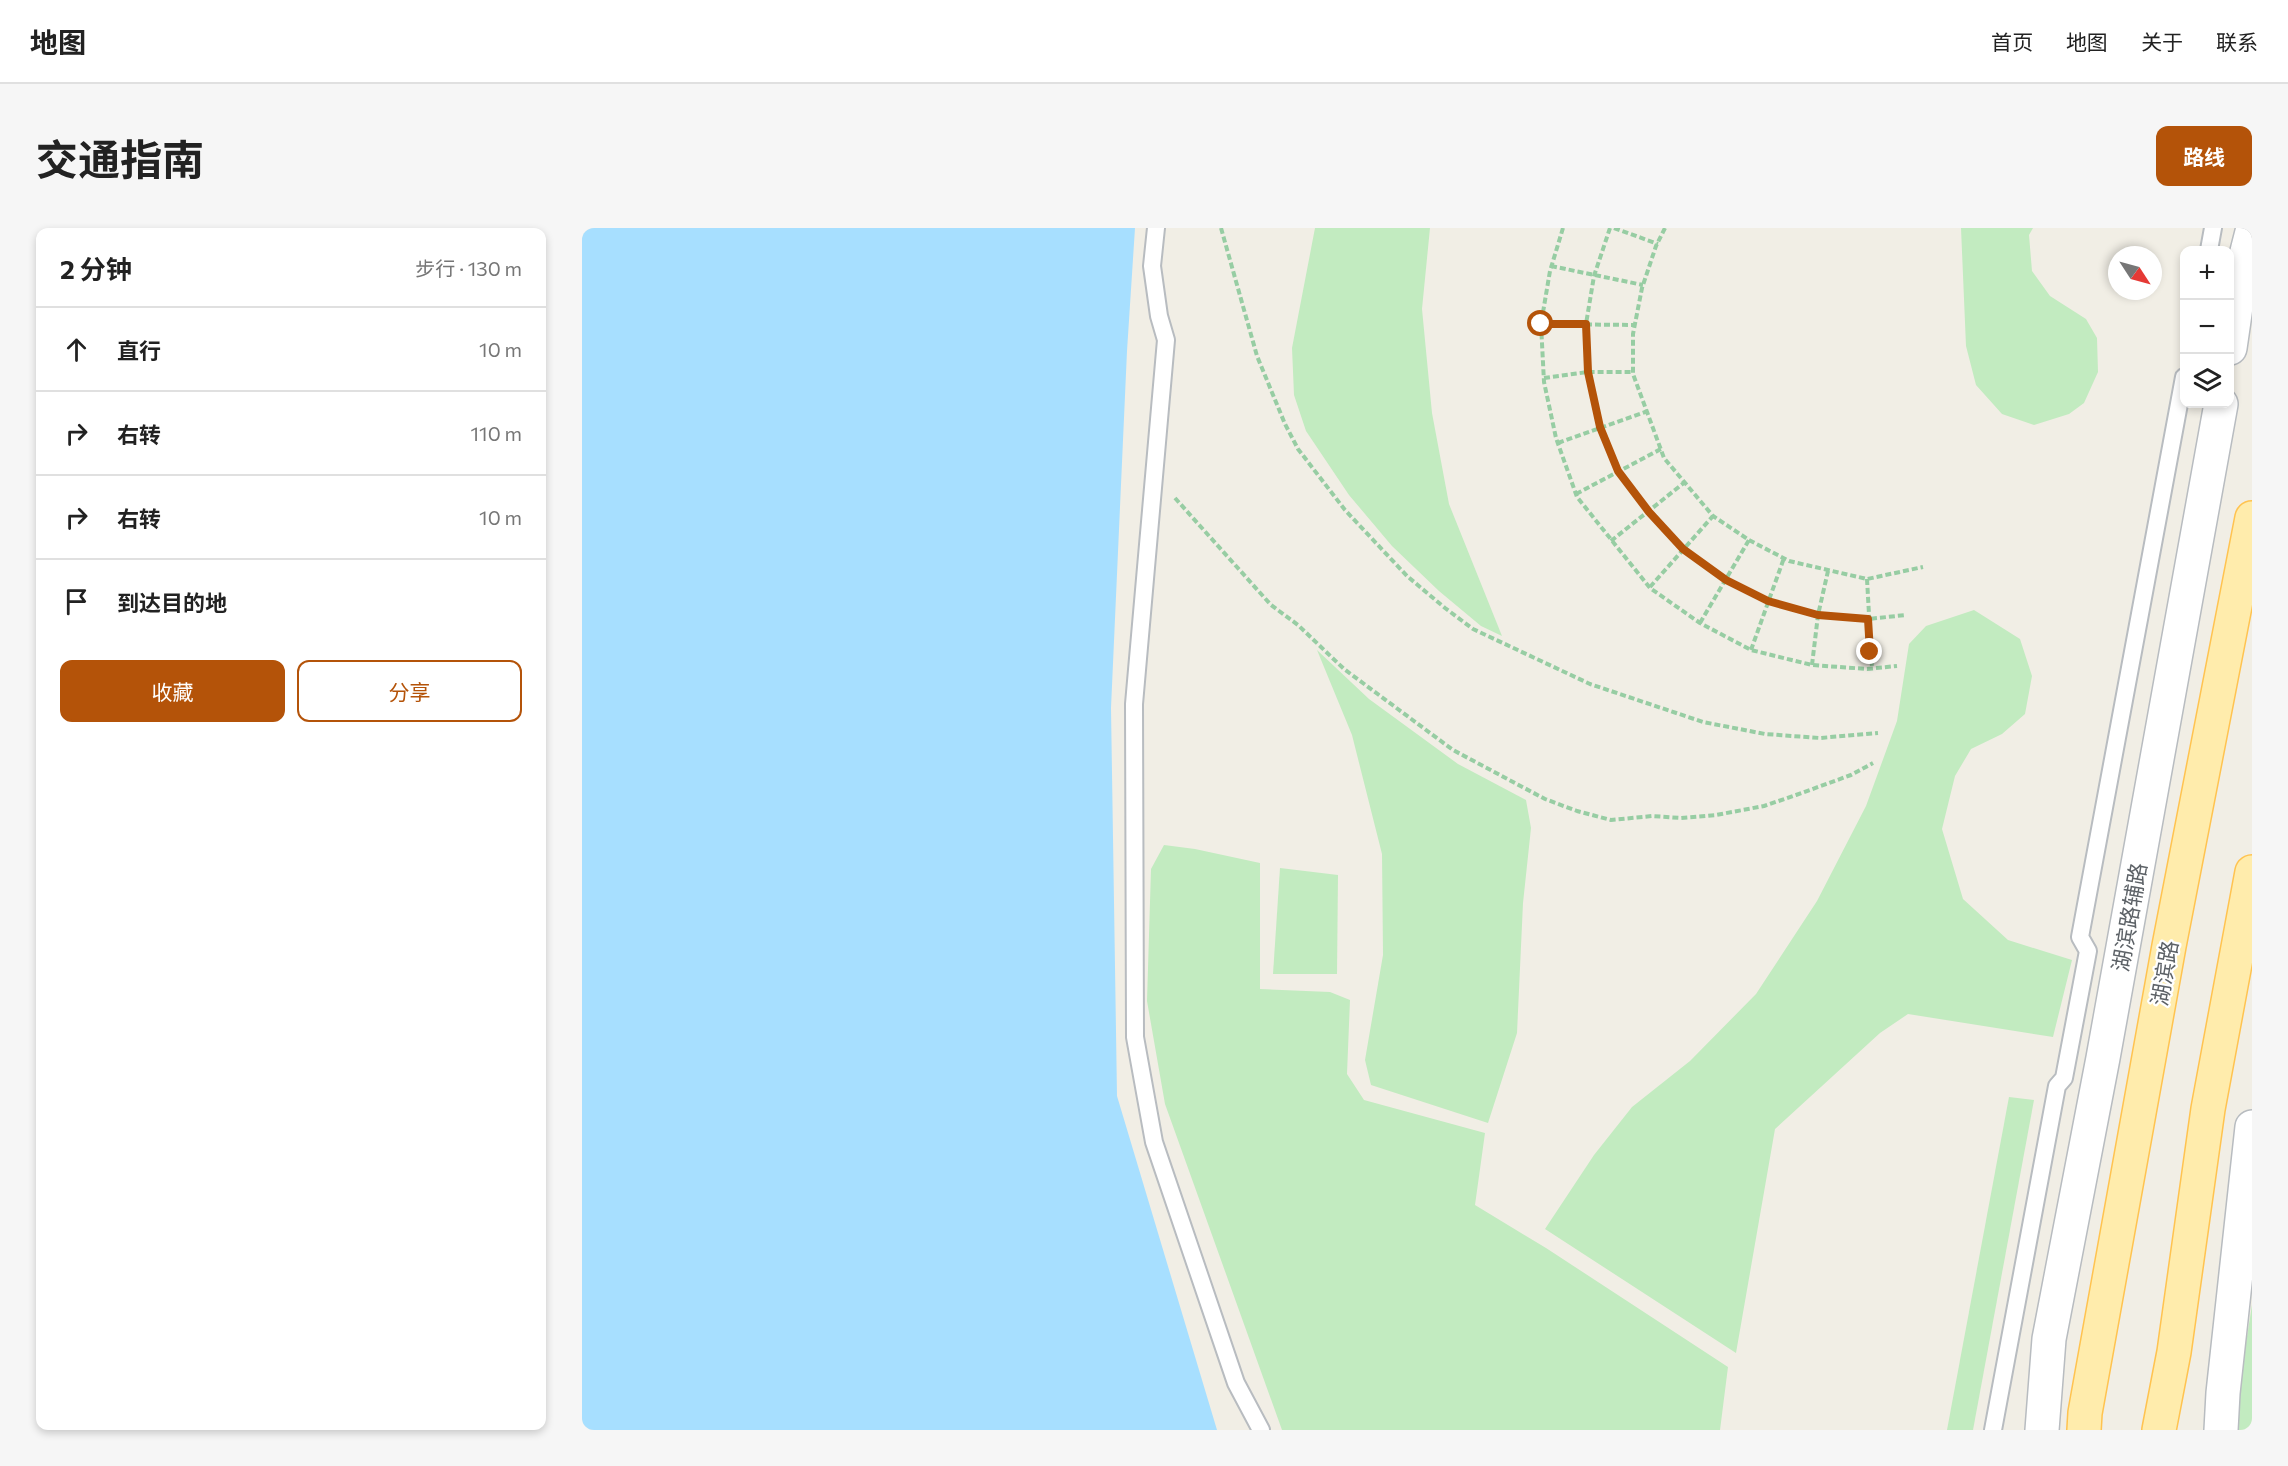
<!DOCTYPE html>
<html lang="zh">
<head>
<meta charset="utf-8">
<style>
	:root { --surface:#fff; --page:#f6f6f6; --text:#222; --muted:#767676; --line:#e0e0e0; --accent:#b45309 }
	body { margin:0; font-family:Commissioner,"Noto Sans SC",sans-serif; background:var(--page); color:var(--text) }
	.controls { position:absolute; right:18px; top:18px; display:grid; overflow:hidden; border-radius:12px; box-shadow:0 3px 9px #0003 }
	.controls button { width:54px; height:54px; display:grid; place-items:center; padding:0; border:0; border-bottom:2px solid var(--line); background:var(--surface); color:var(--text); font:30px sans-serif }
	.compass { position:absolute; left:1526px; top:18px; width:54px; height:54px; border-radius:50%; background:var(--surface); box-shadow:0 3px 9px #0003; rotate:126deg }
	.stop { position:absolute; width:18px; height:18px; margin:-14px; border:4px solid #b45309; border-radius:50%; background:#fff }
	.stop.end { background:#b45309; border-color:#fff; box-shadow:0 2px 6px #0008 }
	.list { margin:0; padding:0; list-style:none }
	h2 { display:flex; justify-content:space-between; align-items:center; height:78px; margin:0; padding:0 24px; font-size:26px }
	h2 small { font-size:20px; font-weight:400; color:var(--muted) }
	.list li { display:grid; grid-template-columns:39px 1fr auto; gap:18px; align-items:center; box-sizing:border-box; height:84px; padding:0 24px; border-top:2px solid var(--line) }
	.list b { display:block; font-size:22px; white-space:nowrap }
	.list em { font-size:20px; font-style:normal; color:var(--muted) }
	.actions { display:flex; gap:12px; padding:18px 24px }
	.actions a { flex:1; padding:14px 0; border:2px solid var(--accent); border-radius:12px; text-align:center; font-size:21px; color:var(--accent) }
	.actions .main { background:var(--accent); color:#fff }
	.icon { flex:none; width:33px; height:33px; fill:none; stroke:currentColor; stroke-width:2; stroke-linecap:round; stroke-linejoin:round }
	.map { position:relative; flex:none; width:1670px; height:1202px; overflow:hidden; border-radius:12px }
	header { display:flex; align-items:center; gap:36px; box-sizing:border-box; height:84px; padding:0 30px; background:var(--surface); border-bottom:2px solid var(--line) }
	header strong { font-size:28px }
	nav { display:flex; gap:33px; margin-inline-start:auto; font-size:21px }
	.intro { display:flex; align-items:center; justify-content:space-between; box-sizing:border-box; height:144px; padding:0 36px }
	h1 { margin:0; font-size:42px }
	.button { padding:15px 27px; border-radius:12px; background:var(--accent); color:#fff; font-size:21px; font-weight:700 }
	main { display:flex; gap:36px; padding:0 36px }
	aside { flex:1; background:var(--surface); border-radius:12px; box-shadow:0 3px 9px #0003 }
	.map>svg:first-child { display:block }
	.green { fill:#c2ebc0 }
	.water { fill:#a7dfff }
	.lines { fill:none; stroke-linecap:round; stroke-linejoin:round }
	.service-casing { stroke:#b8bcc0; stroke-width:20 }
	.tertiary-casing { stroke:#b8bcc0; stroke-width:36 }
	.primary-casing { stroke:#ffc350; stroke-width:36 }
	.path { stroke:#97cda3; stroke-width:4; stroke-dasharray:6 3; stroke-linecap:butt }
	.service { stroke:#fff; stroke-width:16 }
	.tertiary { stroke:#fff; stroke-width:33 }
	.primary { stroke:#ffecac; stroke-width:33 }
	.route { stroke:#b45309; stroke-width:8 }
	.labels { text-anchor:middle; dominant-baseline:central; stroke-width:4.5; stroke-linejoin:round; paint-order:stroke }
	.street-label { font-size:22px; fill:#5d6267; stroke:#fff }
</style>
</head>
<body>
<header>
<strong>地图</strong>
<nav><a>首页</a><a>地图</a><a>关于</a><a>联系</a></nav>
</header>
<div class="intro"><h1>交通指南</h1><a class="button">路线</a></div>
<main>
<aside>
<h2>2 分钟<small>步行 · 130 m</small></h2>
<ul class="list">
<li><svg class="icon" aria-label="ahead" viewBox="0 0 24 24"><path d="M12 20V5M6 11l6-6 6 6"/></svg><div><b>直行</b></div><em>10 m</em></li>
<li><svg class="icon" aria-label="right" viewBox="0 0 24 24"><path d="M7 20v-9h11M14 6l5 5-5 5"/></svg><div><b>右转</b></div><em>110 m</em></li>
<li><svg class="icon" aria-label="right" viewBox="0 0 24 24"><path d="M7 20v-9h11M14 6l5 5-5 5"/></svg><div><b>右转</b></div><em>10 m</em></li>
<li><svg class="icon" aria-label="arrive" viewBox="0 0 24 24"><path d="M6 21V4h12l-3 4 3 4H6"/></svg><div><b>到达目的地</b></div></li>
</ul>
<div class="actions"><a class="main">收藏</a><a>分享</a></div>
</aside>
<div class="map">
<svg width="1670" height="1202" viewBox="0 0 1670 1202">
	<rect width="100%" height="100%" fill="#f1eee5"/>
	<g class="green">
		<polygon points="733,0 848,0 840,81 850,185 867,276 920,408 899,398 857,363 810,318 767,267 724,203 712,167 710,120"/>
		<polygon points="1379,0 1451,0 1447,7 1450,43 1468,68 1504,91 1515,110 1516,144 1502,175 1487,186 1452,197 1420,186 1394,157 1384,118"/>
		<polygon points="1392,382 1438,411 1450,448 1443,486 1420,506 1389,521 1373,548 1360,601 1381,671 1426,712 1490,732 1471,809 1326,786 1298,805 1193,901 1154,1125 963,1001 1012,927 1050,879 1108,833 1174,766 1235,673 1284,578 1315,493 1327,416 1344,398"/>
		<polygon points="735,422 787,471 876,536 944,572 949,600 941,675 935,805 906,895 789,857 783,832 801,727 800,626 770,507"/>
		<polygon points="582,617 613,621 678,635 678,761 748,764 768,772 765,846 782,872 903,905 893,977 964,1020 1146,1139 1138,1202 700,1202 583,876 565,773 569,641"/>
		<polygon points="698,640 756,647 755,746 691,746"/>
		<polygon points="1427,869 1452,872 1391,1202 1365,1202"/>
		<polygon points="1670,1077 1670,1202 1655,1202 1657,1159"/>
	</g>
	<polygon class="water" points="0,0 553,0 545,123 529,480 535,868 635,1202 0,1202"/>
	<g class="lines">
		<defs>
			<g id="service">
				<polyline points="574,0 570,38 577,88 584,112 552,476 553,809 572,914 654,1155 679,1202"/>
				<polyline points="1627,22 1631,0"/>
				<polyline points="1411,1202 1475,858 1482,850 1506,723 1498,709 1602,149"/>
			</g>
			<g id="tertiary">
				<polyline points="1648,120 1658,51 1670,4"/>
				<polyline points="1460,1202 1467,1111 1521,830 1639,176"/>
				<polyline points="1639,1202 1641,1165 1670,899"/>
			</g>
			<g id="primary">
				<polyline points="1502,1202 1503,1185 1587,718 1670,290"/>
				<polyline points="1577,1202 1592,1124 1626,881 1670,644"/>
			</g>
		</defs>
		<use href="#service" class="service-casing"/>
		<use href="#tertiary" class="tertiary-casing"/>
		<use href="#primary" class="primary-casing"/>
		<g class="path">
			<polyline points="639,0 675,128 703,196 716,221 763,282 825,348 863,380 891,401 1008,456 1121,494 1183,506 1238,510 1296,505"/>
			<polyline points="981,0 968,43 959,96 962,154 974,210 995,269 1068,360 1118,395 1169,422 1230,437 1285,441 1315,438"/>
			<polyline points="1028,0 1012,48 1004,96 1006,144 1018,199 1038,248 1101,321 1144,352 1186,373 1236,387 1286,391 1324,387"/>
			<polyline points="1032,0 1076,16"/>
			<polyline points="1083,0 1074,18 1060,60 1051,106 1051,146 1082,230 1131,288 1167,312 1207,333 1285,351 1341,339"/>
			<polyline points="969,38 1061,57"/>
			<polyline points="959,96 1053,97"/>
			<polyline points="962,150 1006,144 1051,144"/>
			<polyline points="976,215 1066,183"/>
			<polyline points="994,266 1079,221"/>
			<polyline points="593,270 689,377 716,397 762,441 871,522 963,571 995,583 1029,592 1070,588 1099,590 1134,587 1182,578 1214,567 1269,547 1291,535"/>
			<polyline points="1029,313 1103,254"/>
			<polyline points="1285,351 1290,440"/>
			<polyline points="1068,359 1131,288"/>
			<polyline points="1118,395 1167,312"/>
			<polyline points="1169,422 1202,330"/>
			<polyline points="1230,437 1236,387 1246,343"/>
		</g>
		<use href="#service" class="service"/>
		<use href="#tertiary" class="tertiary"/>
		<use href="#primary" class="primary"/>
	</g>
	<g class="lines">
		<polyline class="route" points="959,96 1004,96 1006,144 1018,199 1036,243 1067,284 1101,321 1144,352 1186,373 1236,387 1286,391 1288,424"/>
	</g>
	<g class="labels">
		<g class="street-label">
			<text transform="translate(1547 689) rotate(-80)">湖滨路辅路</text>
			<text transform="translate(1582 745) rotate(-80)">湖滨路</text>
		</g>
	</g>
</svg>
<div class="controls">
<button>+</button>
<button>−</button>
<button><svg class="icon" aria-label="layers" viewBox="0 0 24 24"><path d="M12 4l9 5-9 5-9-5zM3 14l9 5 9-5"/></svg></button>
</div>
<svg class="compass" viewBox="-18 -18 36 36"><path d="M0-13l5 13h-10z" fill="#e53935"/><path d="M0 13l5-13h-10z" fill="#767676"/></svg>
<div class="stop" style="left:959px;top:96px"></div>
<div class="stop end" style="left:1288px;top:424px"></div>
</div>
</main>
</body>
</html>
